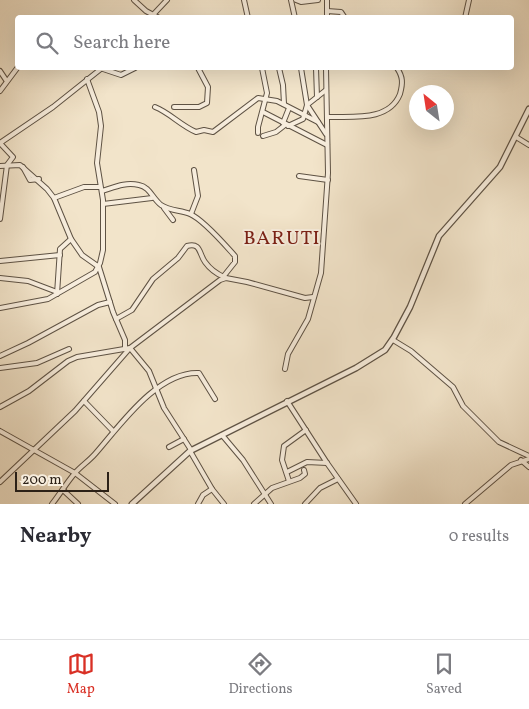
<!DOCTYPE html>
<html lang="en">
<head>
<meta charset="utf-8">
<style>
	:root { --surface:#fff; --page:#f2f2f3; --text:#2b2b33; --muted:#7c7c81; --line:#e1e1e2; --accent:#d93025 }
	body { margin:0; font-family:Vollkorn,serif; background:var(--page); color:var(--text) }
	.compass { position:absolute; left:409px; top:85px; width:45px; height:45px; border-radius:50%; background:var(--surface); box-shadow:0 5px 20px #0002; rotate:330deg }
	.scale { position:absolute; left:15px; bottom:12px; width:94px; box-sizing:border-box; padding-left:5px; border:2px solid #2c2117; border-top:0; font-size:14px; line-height:18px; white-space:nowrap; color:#2c2117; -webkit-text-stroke:4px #f7eddd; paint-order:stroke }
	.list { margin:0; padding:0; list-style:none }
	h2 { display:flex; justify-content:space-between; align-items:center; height:65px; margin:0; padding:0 20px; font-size:21px }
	h2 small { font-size:16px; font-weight:400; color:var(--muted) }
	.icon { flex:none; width:28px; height:28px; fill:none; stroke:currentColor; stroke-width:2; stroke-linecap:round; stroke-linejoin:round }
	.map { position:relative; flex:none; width:529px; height:504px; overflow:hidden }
	.search { position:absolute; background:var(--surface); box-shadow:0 5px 20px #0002; left:15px; right:15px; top:15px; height:55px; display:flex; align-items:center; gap:12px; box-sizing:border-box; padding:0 18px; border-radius:5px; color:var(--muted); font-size:19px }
	.sheet { height:135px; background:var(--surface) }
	nav { display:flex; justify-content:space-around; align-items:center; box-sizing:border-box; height:70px; border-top:1px solid var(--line); background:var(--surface); font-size:14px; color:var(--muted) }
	nav a { display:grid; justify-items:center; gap:2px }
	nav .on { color:var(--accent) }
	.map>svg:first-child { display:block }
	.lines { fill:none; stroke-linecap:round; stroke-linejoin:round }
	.minor-casing { stroke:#5e5244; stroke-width:6 }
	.tertiary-casing { stroke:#5e5244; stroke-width:7 }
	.minor { stroke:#f7eddd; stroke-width:4 }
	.tertiary { stroke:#f7eddd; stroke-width:4.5 }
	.labels { text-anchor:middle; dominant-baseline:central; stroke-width:4; stroke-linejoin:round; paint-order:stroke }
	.quarter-label { font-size:20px; letter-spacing:1px; fill:#7a1f14; stroke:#f7eddd }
</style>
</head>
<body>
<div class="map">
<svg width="529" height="504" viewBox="0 0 529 504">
	<rect width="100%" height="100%" fill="#f2e4ca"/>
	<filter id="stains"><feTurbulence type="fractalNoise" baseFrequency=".004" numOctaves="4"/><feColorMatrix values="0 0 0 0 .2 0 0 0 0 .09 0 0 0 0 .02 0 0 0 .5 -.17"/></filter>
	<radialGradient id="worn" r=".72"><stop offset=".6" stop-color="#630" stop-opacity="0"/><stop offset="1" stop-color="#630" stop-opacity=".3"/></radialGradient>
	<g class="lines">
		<defs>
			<g id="minor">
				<polyline points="134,0 146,11 159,18"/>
				<polyline points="244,0 248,18"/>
				<polyline points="291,0 295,18"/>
				<polyline points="296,0 301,2 318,0"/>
				<polyline points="327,0 327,18"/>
				<polyline points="327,11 341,12 345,18"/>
				<polyline points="150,18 167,0"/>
				<polyline points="465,18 469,0"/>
				<polyline points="100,68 121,75 135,68"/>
				<polyline points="279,68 283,85 284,104"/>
				<polyline points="301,68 307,105 326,134"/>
				<polyline points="316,68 317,97"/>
				<polyline points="0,71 6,80"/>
				<polyline points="0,91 18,67"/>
				<path d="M155,107C170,113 180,125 196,132L204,130L213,132L258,98L277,101L318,122"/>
				<polyline points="174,107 199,107 207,103 208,87 198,68"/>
				<polyline points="263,112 327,145"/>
				<path d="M327,117C352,116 389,122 400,94C403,83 403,77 397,68"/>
				<polyline points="283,123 289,108"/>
				<polyline points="288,126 303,119 307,105 326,90"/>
				<polyline points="258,133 258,127 267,93 262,68"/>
				<polyline points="263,136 276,132 285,125"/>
				<polyline points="516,137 529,145"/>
				<polyline points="0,166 20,165 47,189 54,198 71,239 82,255 99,267 113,312 125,340 125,349"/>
				<polyline points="23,167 30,180 39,179"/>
				<polyline points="299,176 328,180"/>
				<path d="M102,191C115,187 125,182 139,185C150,187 152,198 161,205C170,211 181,210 190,214C204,220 225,245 235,256V262L223,277"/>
				<polyline points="54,198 84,187 100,187"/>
				<polyline points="103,204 152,198"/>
				<polyline points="164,208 173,220"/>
				<polyline points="191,214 198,196 194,170"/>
				<polyline points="0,219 7,165 13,157 0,143 53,107 102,68"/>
				<polyline points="0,261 60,255"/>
				<polyline points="0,278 28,281 57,292"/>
				<polyline points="57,294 60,249 71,239"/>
				<polyline points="0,308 48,299 95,272 100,263 103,250 103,200 97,163 101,126 99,112 87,79"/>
				<path d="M116,319L132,310L153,279L178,258L187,246C201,242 199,254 205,262C210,269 217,274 224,277"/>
				<polyline points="393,340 411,351 453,387 463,406 499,442 529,456"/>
				<polyline points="0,356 28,343 98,305 110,302"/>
				<polyline points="0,368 37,363 69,349"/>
				<polyline points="285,369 288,354 308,319 321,273 328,173 326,68"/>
				<polyline points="84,401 113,431"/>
				<polyline points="287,401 327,463 356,504"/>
				<polyline points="0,407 29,391 68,361 77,357 130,348 149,371 164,408 191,450"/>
				<polyline points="0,431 75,473 115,504"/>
				<polyline points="222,435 243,460 271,504"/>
				<polyline points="169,447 184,439"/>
				<polyline points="190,451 212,489 224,504"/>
				<polyline points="521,460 529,467"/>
				<polyline points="287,472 307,462 327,463"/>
				<polyline points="289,481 282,460 284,446 306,430"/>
				<polyline points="0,482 75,411 130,348 220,280 226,278 247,282 305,298 313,297"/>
				<polyline points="63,490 78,504"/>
				<path d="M52,504C60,494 67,482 75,473C81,466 89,461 95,454C119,427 157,371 199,373L215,399"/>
				<polyline points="198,504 203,495 212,489"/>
				<polyline points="254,504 272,488 300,478 305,474 304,470"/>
				<polyline points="305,504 320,488 338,479"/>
				<polyline points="465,504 511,465 529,459"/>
			</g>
			<polyline id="tertiary" points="132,504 190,451 356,368 385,350 394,337 410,307 439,236 500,167 529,109"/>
		</defs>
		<use href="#minor" class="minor-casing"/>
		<use href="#tertiary" class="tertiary-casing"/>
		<use href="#minor" class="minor"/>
		<use href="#tertiary" class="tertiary"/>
	</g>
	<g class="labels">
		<g class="quarter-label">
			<text x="282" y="239">BARUTI</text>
		</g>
	</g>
	<rect width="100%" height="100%" filter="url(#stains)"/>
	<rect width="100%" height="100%" fill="url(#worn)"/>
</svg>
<svg class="compass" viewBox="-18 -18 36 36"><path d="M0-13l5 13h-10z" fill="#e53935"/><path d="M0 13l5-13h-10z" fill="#7c7c81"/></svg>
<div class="scale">200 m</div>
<div class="search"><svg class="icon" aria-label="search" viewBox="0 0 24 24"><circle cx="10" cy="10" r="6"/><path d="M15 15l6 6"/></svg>Search here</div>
</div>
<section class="sheet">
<h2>Nearby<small>0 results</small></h2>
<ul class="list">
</ul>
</section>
<nav>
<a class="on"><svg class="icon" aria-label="map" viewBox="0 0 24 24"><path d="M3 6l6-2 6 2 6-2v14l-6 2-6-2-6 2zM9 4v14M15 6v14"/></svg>Map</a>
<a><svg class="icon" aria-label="directions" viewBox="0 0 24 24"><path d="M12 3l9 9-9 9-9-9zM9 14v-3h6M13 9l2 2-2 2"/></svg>Directions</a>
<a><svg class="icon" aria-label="saved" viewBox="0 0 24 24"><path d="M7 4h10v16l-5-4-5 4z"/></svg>Saved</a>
</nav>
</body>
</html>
